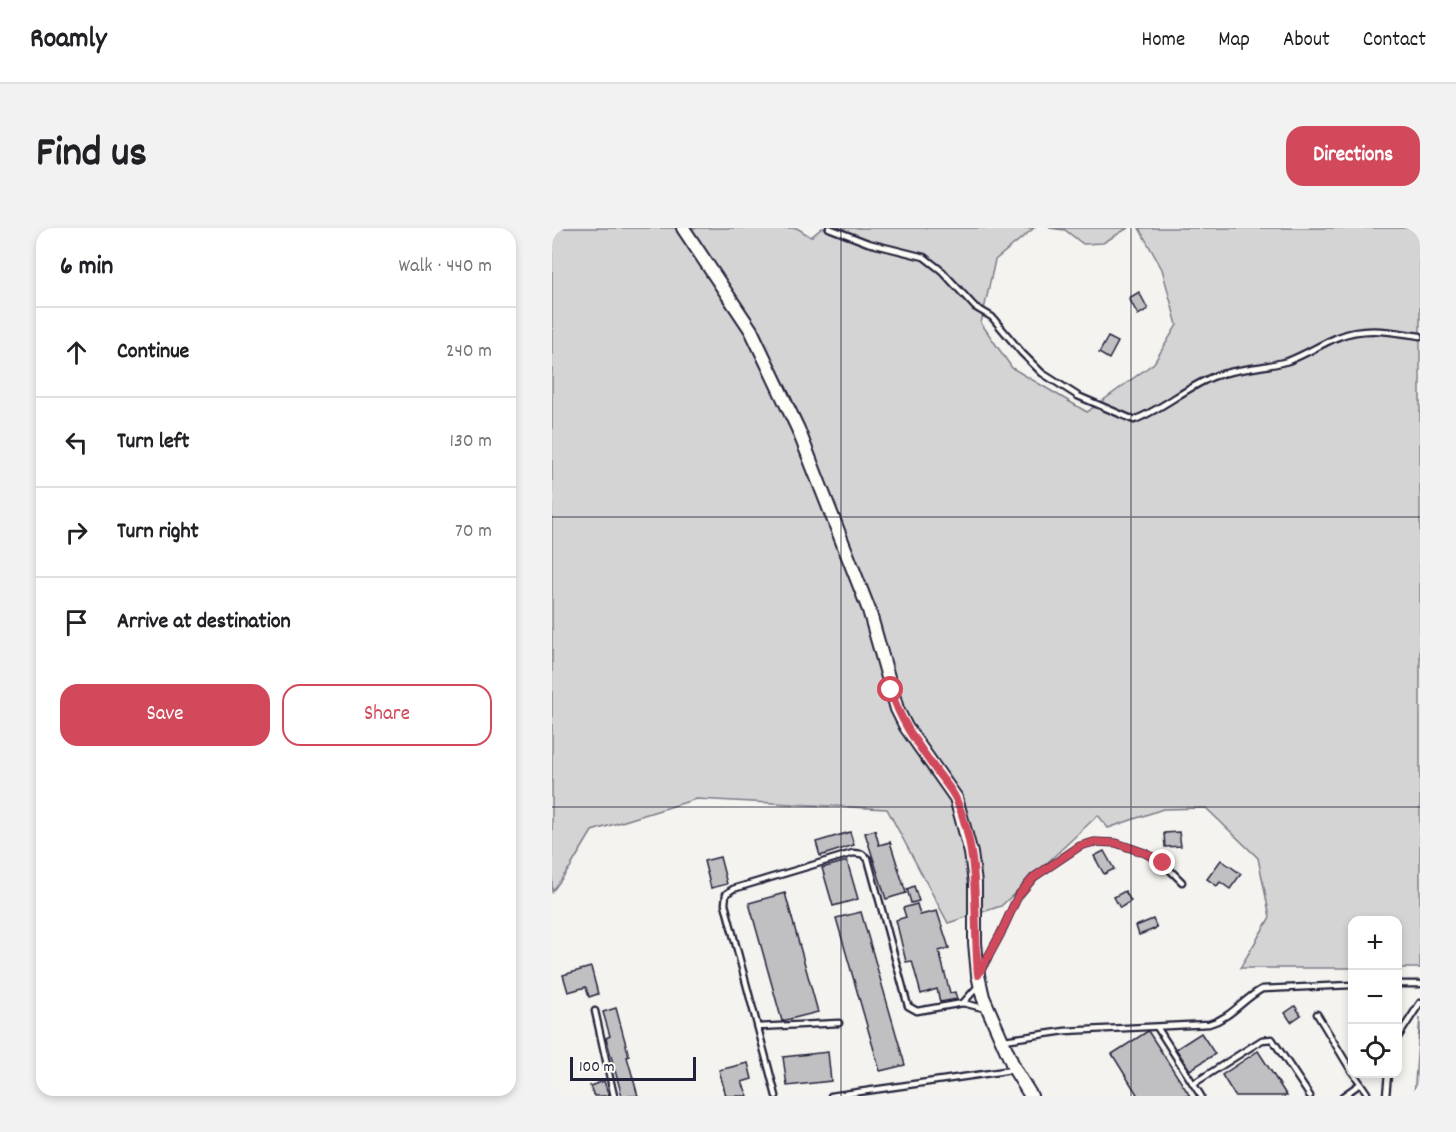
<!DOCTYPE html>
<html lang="en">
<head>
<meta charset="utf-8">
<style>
	:root { --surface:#fff; --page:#f2f2f2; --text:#202124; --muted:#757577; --line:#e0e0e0; --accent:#d1495b }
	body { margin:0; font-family:Dekko,sans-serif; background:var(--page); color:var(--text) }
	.controls { position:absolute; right:18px; bottom:18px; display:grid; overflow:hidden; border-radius:12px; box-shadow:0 3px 9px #0003 }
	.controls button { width:54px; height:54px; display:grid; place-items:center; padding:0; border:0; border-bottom:2px solid var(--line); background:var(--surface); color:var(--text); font:30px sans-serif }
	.scale { position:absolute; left:18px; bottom:15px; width:126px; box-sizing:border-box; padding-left:6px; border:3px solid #22223b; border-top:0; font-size:16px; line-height:21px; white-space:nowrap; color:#22223b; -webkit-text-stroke:4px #fdfcf7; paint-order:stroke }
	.stop { position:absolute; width:18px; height:18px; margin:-14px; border:4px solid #d1495b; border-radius:50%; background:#fff }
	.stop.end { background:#d1495b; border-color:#fff; box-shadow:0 2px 6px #0008 }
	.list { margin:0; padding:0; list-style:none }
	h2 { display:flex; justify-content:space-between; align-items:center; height:78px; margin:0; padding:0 24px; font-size:26px }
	h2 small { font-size:20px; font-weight:400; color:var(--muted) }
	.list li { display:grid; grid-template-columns:39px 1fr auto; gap:18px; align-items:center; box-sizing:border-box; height:90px; padding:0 24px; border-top:2px solid var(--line) }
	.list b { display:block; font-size:22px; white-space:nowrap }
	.list em { font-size:20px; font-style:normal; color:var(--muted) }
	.actions { display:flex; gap:12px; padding:18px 24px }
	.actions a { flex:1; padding:14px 0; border:2px solid var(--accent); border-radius:18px; text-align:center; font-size:21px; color:var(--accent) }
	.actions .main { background:var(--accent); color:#fff }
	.icon { flex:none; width:33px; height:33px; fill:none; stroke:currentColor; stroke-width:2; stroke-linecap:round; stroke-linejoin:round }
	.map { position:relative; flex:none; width:868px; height:868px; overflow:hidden; border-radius:18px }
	header { display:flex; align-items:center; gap:36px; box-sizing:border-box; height:84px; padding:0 30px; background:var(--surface); border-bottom:2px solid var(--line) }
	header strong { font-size:28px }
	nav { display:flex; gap:33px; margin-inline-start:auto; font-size:21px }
	.intro { display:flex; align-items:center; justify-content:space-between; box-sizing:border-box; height:144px; padding:0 36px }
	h1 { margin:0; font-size:42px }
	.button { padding:15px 27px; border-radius:18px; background:var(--accent); color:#fff; font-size:21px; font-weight:700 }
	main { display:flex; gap:36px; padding:0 36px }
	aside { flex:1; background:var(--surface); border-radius:18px; box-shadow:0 3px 9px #0003 }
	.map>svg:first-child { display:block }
	.green { fill:#d5d4d5; stroke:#7c7b88; stroke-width:1.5 }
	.building { fill:#c0bfc2; stroke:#22223b; stroke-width:1.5 }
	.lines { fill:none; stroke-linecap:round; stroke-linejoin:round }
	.service-casing { stroke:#22223b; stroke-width:9 }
	.secondary-casing { stroke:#22223b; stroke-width:16 }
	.service { stroke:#fdfcf7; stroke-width:4.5 }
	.secondary { stroke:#fdfcf7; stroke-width:12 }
	.route { stroke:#d1495b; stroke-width:8 }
	.grid { fill:none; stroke:#22223b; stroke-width:1.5; stroke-opacity:0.55 }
</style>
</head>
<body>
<header>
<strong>Roamly</strong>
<nav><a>Home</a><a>Map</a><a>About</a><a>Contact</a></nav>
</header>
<div class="intro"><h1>Find us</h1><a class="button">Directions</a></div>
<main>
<aside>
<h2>6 min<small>Walk · 440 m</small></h2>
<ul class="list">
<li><svg class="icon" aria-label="ahead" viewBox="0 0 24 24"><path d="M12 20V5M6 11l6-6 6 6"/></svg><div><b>Continue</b></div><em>240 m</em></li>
<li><svg class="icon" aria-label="left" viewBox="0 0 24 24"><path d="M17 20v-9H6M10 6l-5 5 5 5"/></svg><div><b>Turn left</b></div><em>130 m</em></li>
<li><svg class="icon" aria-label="right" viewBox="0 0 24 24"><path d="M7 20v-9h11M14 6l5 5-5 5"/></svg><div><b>Turn right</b></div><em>70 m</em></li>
<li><svg class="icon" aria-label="arrive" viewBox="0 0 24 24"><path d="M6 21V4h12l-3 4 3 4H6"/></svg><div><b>Arrive at destination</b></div></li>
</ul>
<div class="actions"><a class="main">Save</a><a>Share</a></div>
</aside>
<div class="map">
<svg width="868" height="868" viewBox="0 0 868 868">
	<rect width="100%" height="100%" fill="#f4f3ef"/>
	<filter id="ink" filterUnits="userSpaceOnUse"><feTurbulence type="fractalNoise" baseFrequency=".0167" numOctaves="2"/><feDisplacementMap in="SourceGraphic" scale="12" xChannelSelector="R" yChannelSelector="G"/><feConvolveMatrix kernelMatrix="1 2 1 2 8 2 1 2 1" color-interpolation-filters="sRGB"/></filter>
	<g filter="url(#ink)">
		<g class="green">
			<polygon points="3,0 245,0 259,9 270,0 482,0 443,32 429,95 460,140 535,184 602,135 625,97 610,41 587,0 868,0 868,740 846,740 846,692 800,692 800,740 688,740 718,689 706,630 654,580 611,581 556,600 546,587 449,678 396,695 335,581 144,571 40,603 19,638 0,664 0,1"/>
			<polygon points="497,0 576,0 551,15 531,16 513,2"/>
			<polygon points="868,789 868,868 862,868"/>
		</g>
		<g class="building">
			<polygon points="587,64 596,81 586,87 577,70"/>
			<polygon points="556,109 566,114 557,131 547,125"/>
			<polygon points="323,602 327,617 338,614 354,665 334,671 313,605"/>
			<polygon points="298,604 302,617 268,628 264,614"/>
			<polygon points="627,604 629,618 613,619 612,605"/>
			<polygon points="552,623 562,641 552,646 542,628"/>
			<polygon points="168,629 175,656 159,660 152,633"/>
			<polygon points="669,632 689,646 678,661 668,654 665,658 655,651"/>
			<polygon points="295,633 306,671 281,678 270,640"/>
			<polygon points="362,658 367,673 359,675 355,661"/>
			<polygon points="573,663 579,673 568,680 562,669"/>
			<polygon points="233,665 266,784 230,793 197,675"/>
			<polygon points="365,676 368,687 385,683 397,720 387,723 398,765 403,764 405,771 388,774 385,761 369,766 360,733 354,734 344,692 354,689 351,680"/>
			<polygon points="309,684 353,837 328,843 284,690"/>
			<polygon points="601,691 605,700 587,707 584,698"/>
			<polygon points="39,739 46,766 37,769 34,759 16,764 11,747"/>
			<polygon points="743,778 749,787 739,794 733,785"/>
			<polygon points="64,780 77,828 75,829 86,868 70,868 54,810 58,808 51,784"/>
			<polygon points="596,803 638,868 586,868 560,826"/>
			<polygon points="649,805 663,826 638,842 624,821"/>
			<polygon points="706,823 735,868 683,868 670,847"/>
			<polygon points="276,824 279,853 235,858 231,829"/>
			<polygon points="196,835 200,851 190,854 196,868 174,868 167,842"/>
			<polygon points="52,853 57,868 42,868 38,858"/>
		</g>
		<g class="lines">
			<defs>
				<g id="service">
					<path d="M277,0L316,15L372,29L390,43L423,79L440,89L470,125L490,145L526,168L582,192C611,181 634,159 663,148C686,140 712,140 736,133C753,127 769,116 786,109C813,98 840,104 868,108"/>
					<polyline points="429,742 448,707 466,668 482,649 528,618 542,614 564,615 593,625 611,635 630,654"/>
					<polyline points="846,756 868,756"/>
					<polyline points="411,775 427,757"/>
					<polyline points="43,783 62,868"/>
					<polyline points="765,786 800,844"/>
					<polyline points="206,799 287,795"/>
					<polyline points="605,799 649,868"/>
					<polyline points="846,809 868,775"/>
					<path d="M452,812L513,803L657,796C679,790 691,771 710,761L800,757"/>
					<polyline points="802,846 815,865"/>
					<polyline points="641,856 710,812 720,811 758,868"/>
					<polyline points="224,868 173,676 174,666 181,661 301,625 310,626 316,631 356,778 365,783 411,775 435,781"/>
					<polyline points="279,868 460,842"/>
					<polyline points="791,868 808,856"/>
					<polyline points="834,868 836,846"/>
				</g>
				<polyline id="secondary" points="131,0 199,102 246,201 317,382 345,481 354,499 404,570 419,625 423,655 423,715 426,747 431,769 463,842 479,868"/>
			</defs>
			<use href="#service" class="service-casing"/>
			<use href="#secondary" class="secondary-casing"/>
			<use href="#service" class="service"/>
			<use href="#secondary" class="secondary"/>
		</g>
	</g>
	<g class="lines" filter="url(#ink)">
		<path class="route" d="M339,462C348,494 367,518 386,545C392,553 400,562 404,571C429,626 421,689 426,747L448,707L466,668L482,649L528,618L542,614L564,615L593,625L611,635"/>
	</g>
	<path class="grid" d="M289,0V868M579,0V868M0,289H868M0,579H868"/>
</svg>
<div class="controls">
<button>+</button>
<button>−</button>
<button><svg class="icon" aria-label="locate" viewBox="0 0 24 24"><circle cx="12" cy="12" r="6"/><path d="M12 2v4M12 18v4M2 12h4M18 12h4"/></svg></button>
</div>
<div class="scale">100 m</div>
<div class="stop" style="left:339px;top:462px"></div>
<div class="stop end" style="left:611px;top:635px"></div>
</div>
</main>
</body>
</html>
